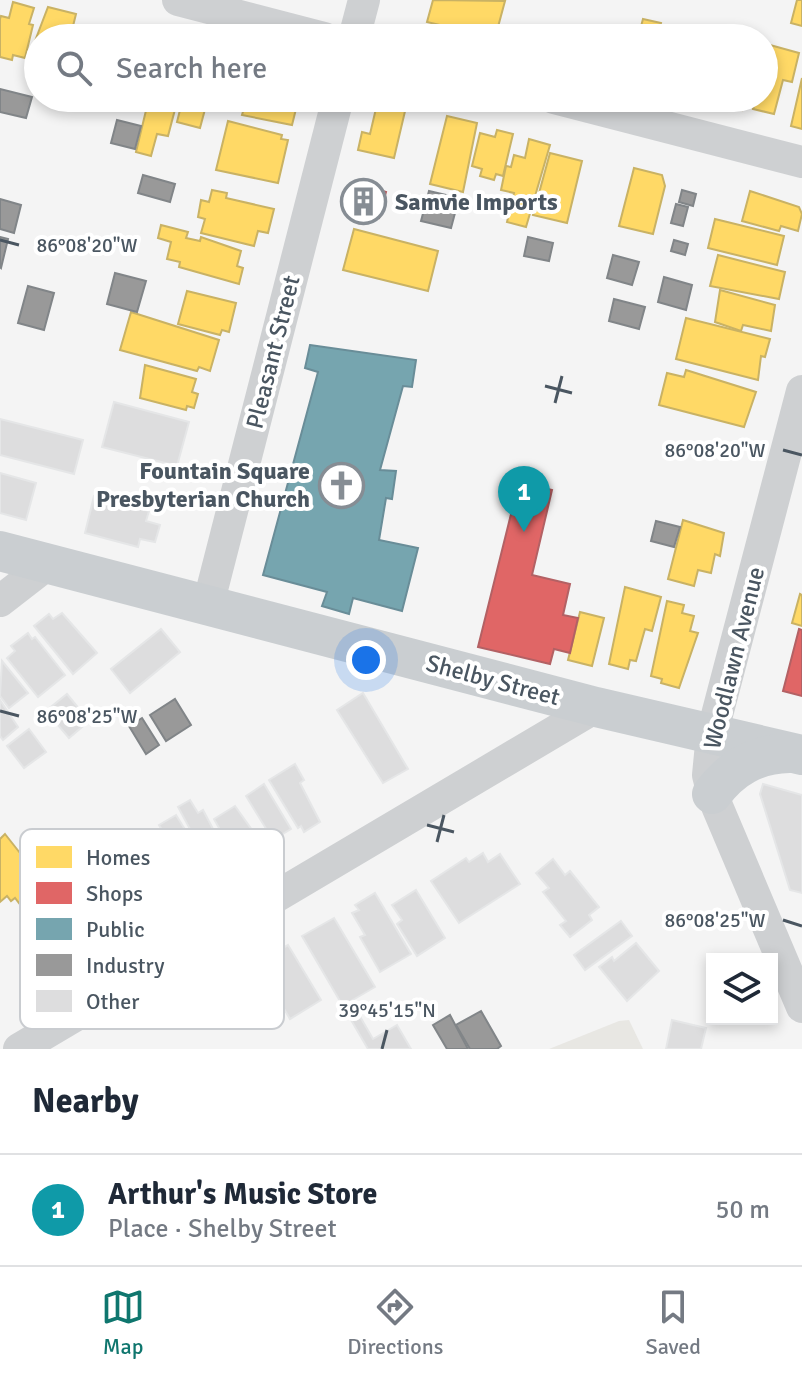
<!DOCTYPE html>
<html lang="en">
<head>
<meta charset="utf-8">
<style>
	:root { --surface:#fff; --page:#f2f2f3; --text:#1f2937; --muted:#747a83; --line:#e0e1e3; --accent:#0f766e }
	body { margin:0; font-family:Signika,sans-serif; background:var(--page); color:var(--text) }
	.controls { position:absolute; right:24px; bottom:24px; display:grid; overflow:hidden; border-radius:0px; box-shadow:0 4px 12px #0003 }
	.controls button { width:72px; height:72px; display:grid; place-items:center; padding:0; border:0; border-bottom:2px solid var(--line); background:var(--surface); color:var(--text); font:40px sans-serif }
	.you { position:absolute; left:366px; top:660px; width:28px; height:28px; margin:-20px; border:6px solid #fff; border-radius:50%; background:#1a73e8; box-shadow:0 0 0 12px #1a73e833 }
	.badge { display:grid; place-items:center; width:52px; height:52px; border-radius:50%; background:var(--accent); color:#fff; font-size:26px; font-weight:700 }
	.pin { position:absolute; translate:-50% -66px; filter:drop-shadow(0 2px 4px #0008) }
	.pin::after { content:''; position:absolute; top:42px; width:28px; height:24px; background:inherit; clip-path:polygon(0 0,100% 0,50% 100%) }
	.list { margin:0; padding:0; list-style:none }
	h2 { display:flex; justify-content:space-between; align-items:center; height:104px; margin:0; padding:0 32px; font-size:34px }
	h2 small { font-size:26px; font-weight:400; color:var(--muted) }
	.list li { display:grid; grid-template-columns:52px 1fr auto; gap:24px; align-items:center; box-sizing:border-box; height:112px; padding:0 32px; border-top:2px solid var(--line) }
	.list b { display:block; font-size:30px; white-space:nowrap }
	.list p { margin:0; font-size:26px; white-space:nowrap; color:var(--muted) }
	.list em { font-size:26px; font-style:normal; color:var(--muted) }
	.icon { flex:none; width:44px; height:44px; fill:none; stroke:currentColor; stroke-width:2; stroke-linecap:round; stroke-linejoin:round }
	.map { position:relative; flex:none; width:802px; height:1049px; overflow:hidden }
	.search { position:absolute; background:var(--surface); box-shadow:0 4px 12px #0003; left:24px; right:24px; top:24px; height:88px; display:flex; align-items:center; gap:20px; box-sizing:border-box; padding:0 28px; border-radius:44px; color:var(--muted); font-size:30px }
	.sheet { height:216px; background:var(--surface) }
	nav { display:flex; justify-content:space-around; align-items:center; box-sizing:border-box; height:112px; border-top:2px solid var(--line); background:var(--surface); font-size:22px; color:var(--muted) }
	nav a { display:grid; justify-items:center; gap:4px }
	nav .on { color:var(--accent) }
	.map>svg:first-child { display:block }
	.commercial { fill:#e8e7e3 }
	.homes { fill:#ffd966; stroke:#c9b264; stroke-width:2 }
	.shops { fill:#e06666; stroke:#b36164; stroke-width:2 }
	.public { fill:#76a5af; stroke:#698d98; stroke-width:2 }
	.industry { fill:#999; stroke:#818588; stroke-width:2 }
	.building { fill:#ddddde; stroke:#e5e6e7; stroke-width:2 }
	.lines { fill:none; stroke-linecap:round; stroke-linejoin:round }
	.minor { stroke:#ced0d2; stroke-width:32 }
	.major { stroke:#caced1; stroke-width:40 }
	.ticks { fill:none; stroke:#4a5661; stroke-width:3 }
	.labels { text-anchor:middle; dominant-baseline:central; stroke-width:8; stroke-linejoin:round; paint-order:stroke }
	.poi-label { font-size:24px; font-weight:bold; fill:#4a5661; stroke:#fff; text-anchor:start }
	.street-label { font-size:24px; fill:#4a5661; stroke:#fff }
	.key { fill:#fff; stroke:#c9ccd0; stroke-width:2 }
	.key-label { font-size:22px; fill:#4a5661 }
	.ticks-label { font-size:20px; text-anchor:middle; fill:#4a5661; stroke:#fff; stroke-width:8; stroke-linejoin:round; paint-order:stroke }
</style>
</head>
<body>
<div class="map">
<svg width="802" height="1049" viewBox="0 0 802 1049">
	<rect width="100%" height="100%" fill="#f4f4f4"/>
	<polygon class="commercial" points="629,1020 643,1049 549,1049 619,1021"/>
	<g class="homes">
		<polygon points="433,0 505,1 495,38 427,22"/>
		<polygon points="797,0 802,0 802,26 791,23"/>
		<polygon points="13,2 34,8 29,24 33,25 25,58 13,55 12,60 0,57 0,19 1,16 9,18"/>
		<polygon points="48,7 76,14 70,38 35,41"/>
		<polygon points="643,19 661,23 657,38 628,38 631,28 640,30"/>
		<polygon points="593,27 618,32 617,38 591,38"/>
		<polygon points="770,45 799,53 792,82 783,80 774,114 753,109 756,98 764,98 764,67"/>
		<polygon points="38,48 38,79 31,77"/>
		<polygon points="802,78 802,129 791,126"/>
		<polygon points="149,98 178,98 168,136 157,134 151,156 136,152"/>
		<polygon points="183,98 208,98 200,128 177,122"/>
		<polygon points="247,98 288,98 287,102 297,105 292,125 242,115"/>
		<polygon points="722,98 745,98 742,110 720,105"/>
		<polygon points="378,100 406,107 394,158 358,150 362,132 370,134"/>
		<polygon points="447,116 477,123 463,192 430,184"/>
		<polygon points="228,121 282,135 281,139 288,140 278,183 216,170"/>
		<polygon points="497,130 513,134 503,176 496,174 494,180 480,176 482,169 472,166 480,133 495,137"/>
		<polygon points="529,139 550,145 526,227 507,222 514,193 501,190 506,166 511,167 514,155 525,158"/>
		<polygon points="550,153 582,161 567,223 533,215"/>
		<polygon points="634,168 662,175 665,186 653,234 619,226"/>
		<polygon points="212,190 227,193 226,198 274,209 268,233 258,231 254,246 201,233 205,219 198,217 201,200 209,202"/>
		<polygon points="750,191 799,207 802,214 798,231 781,226 779,231 742,221"/>
		<polygon points="715,219 784,236 777,265 708,248"/>
		<polygon points="161,225 188,232 186,238 200,241 201,237 241,251 237,266 243,268 239,284 179,267 180,262 167,259 171,242 158,238"/>
		<polygon points="354,229 438,251 428,291 343,270"/>
		<polygon points="718,255 785,272 779,299 710,286"/>
		<polygon points="720,290 775,305 771,331 743,325 741,331 715,322"/>
		<polygon points="187,291 236,303 229,332 222,330 220,335 178,324"/>
		<polygon points="131,312 219,340 210,371 199,367 197,371 120,350"/>
		<polygon points="686,318 770,339 765,357 761,356 758,380 676,359"/>
		<polygon points="145,365 196,379 192,392 198,394 194,408 187,406 186,410 140,398"/>
		<polygon points="686,370 756,392 744,427 659,405 667,373 684,377"/>
		<polygon points="683,520 724,533 720,556 715,554 711,573 698,570 694,586 668,579"/>
		<polygon points="625,587 661,597 652,631 645,629 636,661 630,660 628,669 609,664"/>
		<polygon points="800,594 802,595 802,626 792,623"/>
		<polygon points="667,601 684,605 682,613 694,616 690,631 698,633 679,688 661,683 662,679 651,676"/>
		<polygon points="580,612 604,618 592,666 568,660"/>
		<polygon points="5,834 57,900 32,920 15,898 11,901 7,896 0,902 0,839"/>
	</g>
	<g class="shops">
		<polygon points="365,186 386,192 379,218 343,208 347,192 362,196"/>
		<polygon points="519,482 552,490 532,575 570,584 563,615 578,618 570,653 554,649 550,664 478,647"/>
		<polygon points="799,629 802,630 802,696 783,691"/>
	</g>
	<polygon class="public" points="310,345 416,360 412,387 403,386 380,470 396,471 392,499 386,498 379,540 418,548 402,611 353,598 349,614 322,606 327,592 263,575 318,372 305,368"/>
	<g class="industry">
		<polygon points="0,89 32,97 26,118 0,112"/>
		<polygon points="117,120 141,126 135,149 111,143"/>
		<polygon points="143,175 175,184 170,202 138,193"/>
		<polygon points="682,190 696,194 693,206 679,202"/>
		<polygon points="429,191 459,198 451,228 421,221"/>
		<polygon points="0,199 21,205 14,233 0,229"/>
		<polygon points="676,204 688,207 683,226 671,223"/>
		<polygon points="0,237 8,239 1,268 0,267"/>
		<polygon points="528,237 553,243 549,261 524,256"/>
		<polygon points="674,240 688,244 685,255 671,251"/>
		<polygon points="613,255 639,262 632,285 607,278"/>
		<polygon points="115,273 146,281 137,312 107,304"/>
		<polygon points="664,277 692,285 686,310 658,302"/>
		<polygon points="28,286 54,293 44,330 18,323"/>
		<polygon points="614,299 645,307 639,329 609,321"/>
		<polygon points="656,521 680,527 674,547 651,541"/>
		<polygon points="175,699 191,725 166,741 150,715"/>
		<polygon points="142,718 159,745 146,754 129,726"/>
		<polygon points="481,1011 501,1046 497,1049 470,1049 456,1025"/>
		<polygon points="450,1015 468,1049 447,1049 433,1025"/>
	</g>
	<g class="building">
		<polygon points="114,402 189,422 177,466 102,447"/>
		<polygon points="0,419 83,440 74,474 0,455"/>
		<polygon points="0,473 36,483 26,520 0,513"/>
		<polygon points="94,496 149,511 146,521 160,525 155,542 140,539 138,547 85,533"/>
		<polygon points="62,613 97,653 73,674 34,626 49,614 53,619"/>
		<polygon points="161,629 180,652 130,693 111,669"/>
		<polygon points="28,633 32,639 35,637 65,675 38,697 7,658 15,651 11,646"/>
		<polygon points="2,661 28,693 9,708 0,696"/>
		<polygon points="363,693 408,769 383,783 337,710"/>
		<polygon points="67,694 89,721 69,738 46,711"/>
		<polygon points="0,700 18,727 3,740 0,736"/>
		<polygon points="29,729 46,752 24,768 7,746"/>
		<polygon points="295,764 304,780 300,783 320,822 304,832 301,826 298,828 269,780"/>
		<polygon points="264,784 291,829 273,840 246,796"/>
		<polygon points="763,784 802,795 802,893 790,890 760,794"/>
		<polygon points="190,800 198,813 203,810 233,867 216,877 178,807"/>
		<polygon points="235,806 267,851 241,867 214,819"/>
		<polygon points="176,815 217,881 202,895 159,825"/>
		<polygon points="483,853 488,862 500,854 520,884 459,923 431,881 466,858 469,862"/>
		<polygon points="553,859 565,875 570,871 599,907 589,915 592,920 570,937 560,925 566,921 543,892 549,888 536,873"/>
		<polygon points="416,890 445,938 417,956 397,924 402,920 392,905"/>
		<polygon points="375,893 411,954 380,972 360,937 365,935 352,913 359,910 355,905"/>
		<polygon points="334,918 375,987 351,1001 373,1039 397,1025 411,1049 368,1049 302,936"/>
		<polygon points="621,921 632,936 585,970 574,955"/>
		<polygon points="636,943 659,971 627,1001 599,967 612,957 614,961"/>
		<polygon points="288,945 321,1000 290,1019 261,970 266,967 262,961"/>
		<polygon points="672,1020 706,1028 701,1049 666,1049"/>
	</g>
	<g class="lines">
		<g class="minor">
			<polyline points="178,0 324,38"/>
			<polyline points="354,38 364,0"/>
			<polyline points="554,98 802,162"/>
			<polyline points="802,391 712,734 708,775 714,799 802,1007"/>
			<polyline points="0,601 49,563"/>
			<polyline points="208,605 338,98"/>
			<polyline points="19,1049 596,707"/>
		</g>
		<g class="major">
			<polyline points="0,551 596,707 802,755"/>
			<path d="M712,794C732,767 756,754 789,753"/>
		</g>
	</g>
	<path class="ticks" d="M0,240L19,245M545,386L572,393M555,403L562,376M783,450L802,455M0,711L19,716M427,825L454,832M437,842L444,815M783,920L802,926M382,1049L387,1030"/>
	<defs>
		<symbol id="building-ring" viewBox="-11 -11 22 22"><circle r="9.5" fill="#fff" stroke="#868d94" stroke-width="1.5"/><path d="M-4-6H4V6H1V3H-1V6H-4ZM-2.5-4.3h1.7v1.8h-1.7ZM.8-4.3h1.7v1.8H.8ZM-2.5-1h1.7V.8h-1.7ZM.8-1h1.7V.8H.8Z" fill="#868d94"/></symbol>
		<symbol id="church-ring" viewBox="-11 -11 22 22"><circle r="9.5" fill="#fff" stroke="#868d94" stroke-width="1.5"/><path d="M-1.2-6h2.4v3.5h3.3v2.4h-3.3V6h-2.4V-.1h-3.3v-2.4h3.3Z" fill="#868d94"/></symbol>
	</defs>
	<g fill-rule="evenodd">
		<use href="#building-ring" x="338" y="176" width="51" height="51"/>
		<use href="#church-ring" x="316" y="460" width="51" height="51"/>
	</g>
	<g class="labels">
		<g class="poi-label">
			<text x="395" y="202">Samvie Imports</text>
			<text x="310" y="471" text-anchor="end">Fountain Square<tspan x="310" dy="28">Presbyterian Church</tspan></text>
		</g>
		<g class="street-label">
			<text transform="translate(273 352) rotate(-76)">Pleasant Street</text>
			<text transform="translate(734 658) rotate(-76)">Woodlawn Avenue</text>
			<text transform="translate(493 680) rotate(15)">Shelby Street</text>
		</g>
	</g>
	<rect x="20" y="829" width="264" height="200" rx="12" class="key"/>
	<rect x="36" y="846" width="36" height="22" fill="#ffd966"/>
	<rect x="36" y="882" width="36" height="22" fill="#e06666"/>
	<rect x="36" y="918" width="36" height="22" fill="#76a5af"/>
	<rect x="36" y="954" width="36" height="22" fill="#999"/>
	<rect x="36" y="990" width="36" height="22" fill="#ddddde"/>
	<g class="key-label">
		<text x="86" y="865">Homes</text>
		<text x="86" y="901">Shops</text>
		<text x="86" y="937">Public</text>
		<text x="86" y="973">Industry</text>
		<text x="86" y="1009">Other</text>
	</g>
	<g class="ticks-label">
		<text x="87" y="252">86°08'20"W</text>
		<text x="715" y="457">86°08'20"W</text>
		<text x="87" y="723">86°08'25"W</text>
		<text x="715" y="927">86°08'25"W</text>
		<text x="387" y="1017">39°45'15"N</text>
	</g>
</svg>
<div class="controls">
<button><svg class="icon" aria-label="layers" viewBox="0 0 24 24"><path d="M12 4l9 5-9 5-9-5zM3 14l9 5 9-5"/></svg></button>
</div>
<div class="you"></div>
<div class="pin badge" style="left:524px;top:532px;background:#0f9aa8">1</div>
<div class="search"><svg class="icon" aria-label="search" viewBox="0 0 24 24"><circle cx="10" cy="10" r="6"/><path d="M15 15l6 6"/></svg>Search here</div>
</div>
<section class="sheet">
<h2>Nearby<small></small></h2>
<ul class="list">
<li><span class="badge" style="background:#0f9aa8">1</span><div><b>Arthur's Music Store</b><p>Place · Shelby Street</p></div><em>50 m</em></li>
</ul>
</section>
<nav>
<a class="on"><svg class="icon" aria-label="map" viewBox="0 0 24 24"><path d="M3 6l6-2 6 2 6-2v14l-6 2-6-2-6 2zM9 4v14M15 6v14"/></svg>Map</a>
<a><svg class="icon" aria-label="directions" viewBox="0 0 24 24"><path d="M12 3l9 9-9 9-9-9zM9 14v-3h6M13 9l2 2-2 2"/></svg>Directions</a>
<a><svg class="icon" aria-label="saved" viewBox="0 0 24 24"><path d="M7 4h10v16l-5-4-5 4z"/></svg>Saved</a>
</nav>
</body>
</html>
